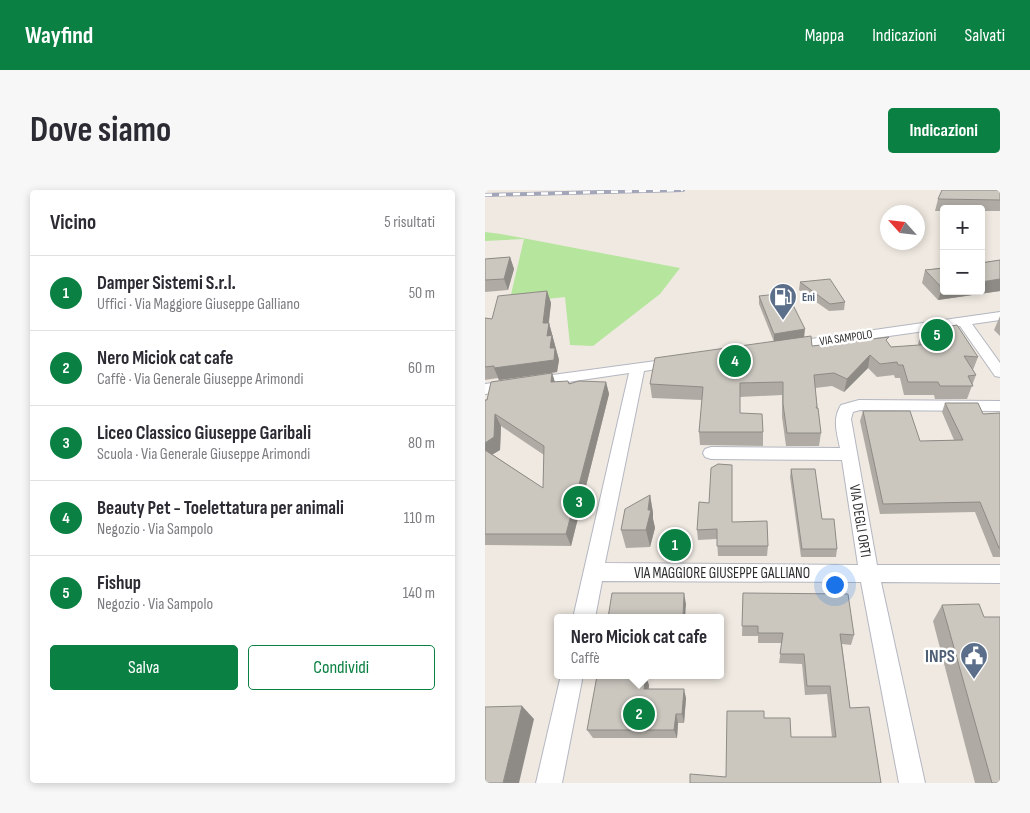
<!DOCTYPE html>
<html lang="it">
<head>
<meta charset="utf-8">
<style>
	:root { --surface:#fff; --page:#f7f7f7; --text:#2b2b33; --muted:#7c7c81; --line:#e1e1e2; --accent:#0b8043 }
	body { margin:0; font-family:"Sofia Sans Condensed",sans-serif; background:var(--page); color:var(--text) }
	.controls { position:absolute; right:15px; top:15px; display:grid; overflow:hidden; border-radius:5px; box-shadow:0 2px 8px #0003 }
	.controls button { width:45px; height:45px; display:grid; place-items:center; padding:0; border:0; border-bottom:1px solid var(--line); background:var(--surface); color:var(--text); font:25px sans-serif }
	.compass { position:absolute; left:395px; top:15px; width:45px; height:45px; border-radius:50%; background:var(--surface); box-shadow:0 2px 8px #0003; rotate:297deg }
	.you { position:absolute; left:349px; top:394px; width:18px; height:18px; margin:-12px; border:4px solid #fff; border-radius:50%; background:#1a73e8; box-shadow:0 0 0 8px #1a73e833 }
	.badge { display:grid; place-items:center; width:32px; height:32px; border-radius:50%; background:var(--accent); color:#fff; font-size:16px; font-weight:700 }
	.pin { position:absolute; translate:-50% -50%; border:2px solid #fff; box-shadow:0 1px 5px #0006 }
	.popup { position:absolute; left:69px; top:424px; width:170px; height:65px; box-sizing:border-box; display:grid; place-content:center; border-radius:5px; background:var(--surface); filter:drop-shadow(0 1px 4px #0005); font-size:16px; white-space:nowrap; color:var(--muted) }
	.popup b { font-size:19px; color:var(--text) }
	.popup::after { content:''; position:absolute; left:50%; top:100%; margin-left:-10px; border:10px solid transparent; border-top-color:var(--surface) }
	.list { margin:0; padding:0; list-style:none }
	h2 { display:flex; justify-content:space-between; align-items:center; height:65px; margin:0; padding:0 20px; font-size:21px }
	h2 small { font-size:16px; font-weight:400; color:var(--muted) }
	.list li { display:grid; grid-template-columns:32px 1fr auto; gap:15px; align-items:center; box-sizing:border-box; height:75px; padding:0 20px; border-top:1px solid var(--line) }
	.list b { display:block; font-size:19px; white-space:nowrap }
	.list p { margin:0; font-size:16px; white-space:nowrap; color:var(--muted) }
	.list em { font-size:16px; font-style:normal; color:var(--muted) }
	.actions { display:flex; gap:10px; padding:15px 20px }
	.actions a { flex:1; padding:11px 0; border:1px solid var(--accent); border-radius:5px; text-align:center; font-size:18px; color:var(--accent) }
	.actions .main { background:var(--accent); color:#fff }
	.map { position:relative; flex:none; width:515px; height:593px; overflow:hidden; border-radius:5px }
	header { display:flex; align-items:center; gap:30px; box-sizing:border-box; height:70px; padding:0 25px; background:var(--accent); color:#fff }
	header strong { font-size:24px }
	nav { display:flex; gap:28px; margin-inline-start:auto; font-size:18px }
	.intro { display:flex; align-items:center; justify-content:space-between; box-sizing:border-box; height:120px; padding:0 30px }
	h1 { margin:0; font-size:35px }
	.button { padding:12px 22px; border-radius:5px; background:var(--accent); color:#fff; font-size:18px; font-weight:700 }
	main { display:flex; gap:30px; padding:0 30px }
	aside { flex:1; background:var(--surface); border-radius:5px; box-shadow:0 2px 8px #0003 }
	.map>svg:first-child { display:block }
	.green { fill:#b6e59e }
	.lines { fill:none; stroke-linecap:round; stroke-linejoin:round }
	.street-casing { stroke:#b4b7c1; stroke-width:2 }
	.street { fill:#fff; fill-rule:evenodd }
	.rail-casing { stroke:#a3a6b8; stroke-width:4 }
	.rail { stroke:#fff; stroke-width:2.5; stroke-dasharray:7; stroke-linecap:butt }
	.wall { fill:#afaba4; fill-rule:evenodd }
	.shaded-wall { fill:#8e8b86 }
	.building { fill:#cbc7bf; stroke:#8e8b86 }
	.labels { text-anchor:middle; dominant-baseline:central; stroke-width:5; stroke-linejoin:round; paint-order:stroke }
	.far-service-label { font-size:12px; font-weight:bold; fill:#4e5e75; stroke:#fff; text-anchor:start }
	.far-street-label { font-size:12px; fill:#2e2e2e; stroke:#fff }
	.street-label { font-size:15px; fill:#2e2e2e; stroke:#fff }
	.near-service-label { font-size:18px; font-weight:bold; fill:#4e5e75; stroke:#fff; text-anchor:end }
</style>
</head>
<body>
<header>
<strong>Wayfind</strong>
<nav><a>Mappa</a><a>Indicazioni</a><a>Salvati</a></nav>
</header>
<div class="intro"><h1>Dove siamo</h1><a class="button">Indicazioni</a></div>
<main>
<aside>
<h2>Vicino<small>5 risultati</small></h2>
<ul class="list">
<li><span class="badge">1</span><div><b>Damper Sistemi S.r.l.</b><p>Uffici · Via Maggiore Giuseppe Galliano</p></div><em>50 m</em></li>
<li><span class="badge">2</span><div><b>Nero Miciok cat cafe</b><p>Caffè · Via Generale Giuseppe Arimondi</p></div><em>60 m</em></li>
<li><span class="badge">3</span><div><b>Liceo Classico Giuseppe Garibali</b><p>Scuola · Via Generale Giuseppe Arimondi</p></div><em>80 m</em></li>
<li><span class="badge">4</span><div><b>Beauty Pet - Toelettatura per animali</b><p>Negozio · Via Sampolo</p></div><em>110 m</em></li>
<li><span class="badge">5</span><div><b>Fishup</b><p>Negozio · Via Sampolo</p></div><em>140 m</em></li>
</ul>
<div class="actions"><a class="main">Salva</a><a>Condividi</a></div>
</aside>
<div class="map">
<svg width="515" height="593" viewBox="0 0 515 593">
	<rect width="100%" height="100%" fill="#efe9e1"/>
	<polygon class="green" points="0,42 16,44 195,78 175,104 108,156 85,155 80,107 24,113 39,49 0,51"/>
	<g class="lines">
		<defs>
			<g id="street">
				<polygon points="515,122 515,130 487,134 515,173 515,187 510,186 475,136 305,160 298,156 305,152"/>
				<path d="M193,168L198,169L200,172L198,175L159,181L120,373L373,375L357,270L226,269L220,267L218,263L220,259L226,257L355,258C352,243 347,229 356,215L374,210L515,211V221L375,220L368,222L366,229L392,375H515V393L396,392L440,593H414L376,392L117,391L110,428H88L144,183L0,204V194Z"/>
				<polygon points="76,485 98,485 77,593 51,593"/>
			</g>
		</defs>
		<use href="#street" class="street-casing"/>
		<use href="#street" class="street"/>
		<defs>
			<polyline id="rail" points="0,5 198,0"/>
		</defs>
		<use href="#rail" class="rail-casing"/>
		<use href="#rail" class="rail"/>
	</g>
	<g class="wall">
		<polygon points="515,0 515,21 496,21 496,19 459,19 459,21 450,21 453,9"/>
		<polygon points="25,67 29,79 23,100 0,102 0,69"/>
		<polygon points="515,70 515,101 453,110 437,93 440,80"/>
		<polygon points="315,92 360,112 359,120 344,121 314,100"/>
		<polygon points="62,101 66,113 64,133 74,170 72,182 14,190 13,188 0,190 0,128 7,129"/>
		<polygon points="274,106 327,156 402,152 406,157 434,155 433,154 437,141 493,167 488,180 491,185 482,209 450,209 449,205 419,205 415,188 410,188 409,185 392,187 383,178 359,202 347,196 330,198 336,243 334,256 301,256 297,227 297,205 255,207 255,223 278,242 278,256 215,255 214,242 217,210 167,208 165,194 289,152 274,114"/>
		<polygon points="515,126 515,146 509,140"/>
		<path d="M67,183L70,192L84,193L121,192L124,204L86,356L0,355V210ZM16,236L59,265L58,298L7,264L15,260Z"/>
		<polygon points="460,213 498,224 515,223 515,367 508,367 490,322 395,324 375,231 378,221 435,251 469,250 457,222"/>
		<polygon points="306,279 337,329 352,359 351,367 316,367 305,287"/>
		<polygon points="165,305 168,323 168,329 170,338 165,357 141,358 136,340"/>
		<polygon points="247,332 283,356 282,366 233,366 232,349 213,350 212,340"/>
		<polygon points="258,403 369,445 366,455 357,454 365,518 396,593 241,587 279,528 306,547 347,547 342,504 320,505 317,474 294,473 297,453 273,453 273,446 257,446"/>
		<polygon points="457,415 499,427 515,593 490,593 448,431"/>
		<polygon points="164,495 164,499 201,508 199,533 193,533 192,548 108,548 102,540"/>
	</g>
	<g class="shaded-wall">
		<polygon points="25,67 29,79 23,100 19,89"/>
		<polygon points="515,89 515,101 453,110 457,98 459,97 459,101 496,101 496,92"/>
		<polygon points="62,101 66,113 62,145 58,133"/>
		<polygon points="64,133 74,170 72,182 14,190 9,178 62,146"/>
		<polygon points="320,139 319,148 289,152 289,144"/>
		<polygon points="385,165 383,178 359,202 362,189"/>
		<polygon points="67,183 71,196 66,192"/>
		<polygon points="121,192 124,204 86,356 81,344"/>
		<polygon points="10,224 16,236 15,260 2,268 0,265 0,253"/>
		<polygon points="165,305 168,323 168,329 170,338 165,357 161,340"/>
		<polygon points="199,403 201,414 200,428 198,428"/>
		<polygon points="161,486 164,495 162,508 159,499"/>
		<polygon points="199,499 201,508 199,533 197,524"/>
		<polygon points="37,516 49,529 34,593 18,593"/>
		<polygon points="191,524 193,533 192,548 189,540"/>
	</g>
	<g class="building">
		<polygon points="457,0 515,0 515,10 453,9"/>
		<polygon points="25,67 19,89 0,90 0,69"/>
		<polygon points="515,70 515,89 496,92 496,73"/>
		<polygon points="459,78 459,97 457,98 440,80"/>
		<polygon points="345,89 360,112 345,114 315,92"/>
		<polygon points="62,101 58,133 64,133 62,146 67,145 65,158 70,158 69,170 9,178 9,176 0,177 0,128 7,129 13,106"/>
		<polygon points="302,103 320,139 289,144 274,106"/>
		<polygon points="472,135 493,167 479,166 491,185 483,186 488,196 455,196 453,192 423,192 418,175 413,175 412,172 395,174 385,165 362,189 349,183 329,185 332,216 331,218 333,218 336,243 302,243 298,214 298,192 255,193 255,223 277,224 278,242 214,242 218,197 165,194 170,168 326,146 327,156 404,147 401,150 406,157 448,154 437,141"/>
		<polygon points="67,183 66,192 83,191 84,194 94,191 121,192 81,344 0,344 0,260 58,298 59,256 10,224 9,247 0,253 0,210 2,210 6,192"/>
		<polygon points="460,213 493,213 498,224 515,223 515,358 514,358 495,312 398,314 378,221 425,221 435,251 478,250"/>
		<polygon points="233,274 247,275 247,332 282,331 283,356 232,356 232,339 212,340 214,312 224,313 226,278"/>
		<polygon points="306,279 330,279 337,329 349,329 352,359 317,359"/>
		<polygon points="165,305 163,320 166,320 161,340 136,340 140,319"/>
		<polygon points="127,403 199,403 198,428 123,428"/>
		<polygon points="258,403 363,404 369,445 355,444 365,518 384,517 396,593 205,593 205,584 241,587 242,521 279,521 279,528 305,528 306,547 351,547 345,496 322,496 319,464 295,464 298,443 273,443 273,436 257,436"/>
		<polygon points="494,414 499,427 515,427 515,593 507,593 457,415"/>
		<polygon points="112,486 161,486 159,499 199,499 197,524 191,524 189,540 102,540"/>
		<polygon points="37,516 18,593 0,593 0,517"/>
	</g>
	<defs>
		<symbol id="fuel-pin" viewBox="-11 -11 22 30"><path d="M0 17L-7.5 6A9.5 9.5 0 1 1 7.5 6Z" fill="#5c6f8a" stroke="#fff"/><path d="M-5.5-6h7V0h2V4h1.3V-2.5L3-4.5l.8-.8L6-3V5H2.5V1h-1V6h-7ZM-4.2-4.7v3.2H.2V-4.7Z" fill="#fff"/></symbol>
		<symbol id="civic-pin" viewBox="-11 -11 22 30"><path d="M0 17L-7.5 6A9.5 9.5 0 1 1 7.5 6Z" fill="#5c6f8a" stroke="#fff"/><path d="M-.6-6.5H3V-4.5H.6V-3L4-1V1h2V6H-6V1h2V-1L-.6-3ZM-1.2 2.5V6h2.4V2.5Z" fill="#fff"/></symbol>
	</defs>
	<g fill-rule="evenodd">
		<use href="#fuel-pin" x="282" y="91" width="32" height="43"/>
		<use href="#civic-pin" x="473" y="450" width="32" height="43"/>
	</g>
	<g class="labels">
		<g class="far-service-label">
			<text x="317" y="107">Eni</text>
		</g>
		<g class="far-street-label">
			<text transform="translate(361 148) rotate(-8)">VIA SAMPOLO</text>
		</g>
		<g class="street-label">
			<text transform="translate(375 331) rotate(81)">VIA DEGLI ORTI</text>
			<text x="237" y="383">VIA MAGGIORE GIUSEPPE GALLIANO</text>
		</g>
		<g class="near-service-label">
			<text x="470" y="466">INPS</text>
		</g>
	</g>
</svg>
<div class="controls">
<button>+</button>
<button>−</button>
</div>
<svg class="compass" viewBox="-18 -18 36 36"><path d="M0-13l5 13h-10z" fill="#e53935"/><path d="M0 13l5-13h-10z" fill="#7c7c81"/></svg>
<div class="you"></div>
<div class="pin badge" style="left:190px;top:355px">1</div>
<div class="pin badge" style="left:154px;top:524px">2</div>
<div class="popup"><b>Nero Miciok cat cafe</b>Caffè</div>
<div class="pin badge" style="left:94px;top:312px">3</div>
<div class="pin badge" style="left:250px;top:171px">4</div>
<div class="pin badge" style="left:452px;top:145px">5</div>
</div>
</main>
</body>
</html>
